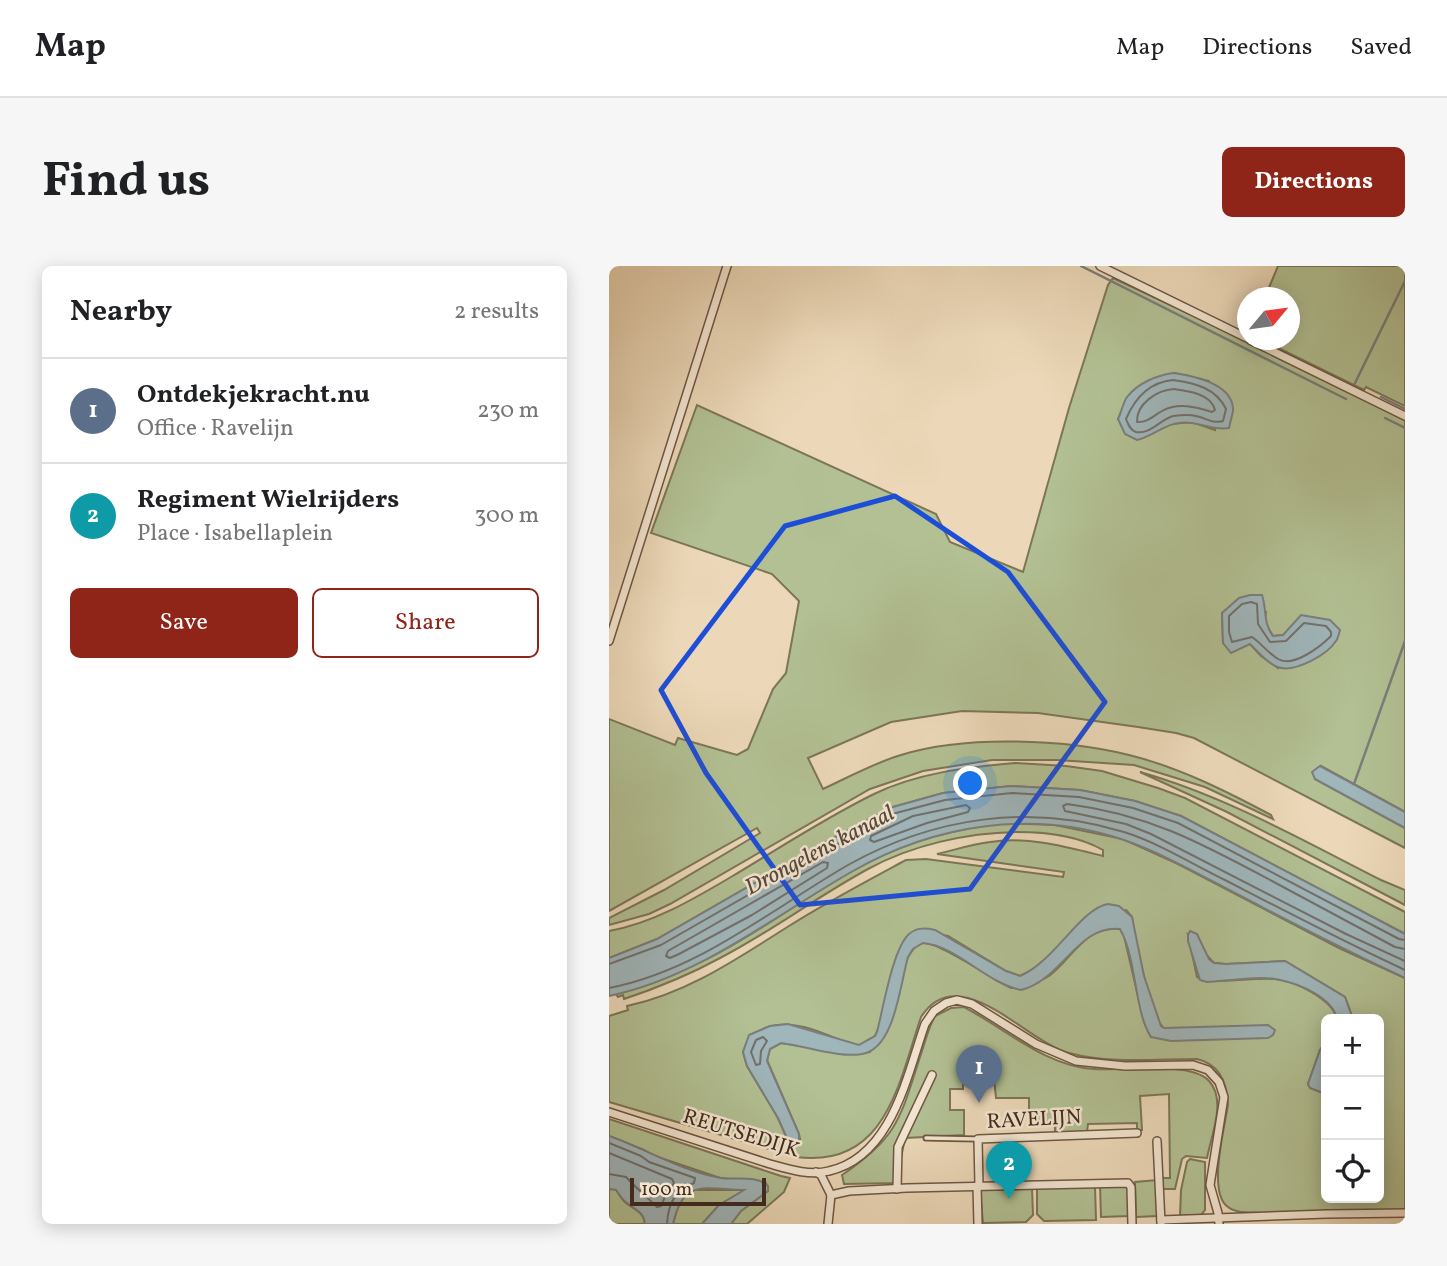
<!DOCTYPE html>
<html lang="en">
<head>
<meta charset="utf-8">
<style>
	:root { --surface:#fff; --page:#f6f6f6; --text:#202124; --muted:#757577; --line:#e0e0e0; --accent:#8f2418 }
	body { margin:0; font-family:Vollkorn,serif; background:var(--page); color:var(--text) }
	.controls { position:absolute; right:21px; bottom:21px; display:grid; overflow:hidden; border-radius:10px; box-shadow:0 4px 18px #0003 }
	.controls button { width:63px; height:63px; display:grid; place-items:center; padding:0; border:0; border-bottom:2px solid var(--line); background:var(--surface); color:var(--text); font:35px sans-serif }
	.compass { position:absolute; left:628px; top:21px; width:63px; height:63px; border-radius:50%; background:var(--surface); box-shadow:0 4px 18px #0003; rotate:61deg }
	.scale { position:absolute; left:21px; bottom:18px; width:136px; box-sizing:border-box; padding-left:7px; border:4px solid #452b1d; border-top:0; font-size:19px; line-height:24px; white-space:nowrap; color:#452b1d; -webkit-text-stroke:5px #f3e6d1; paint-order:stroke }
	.you { position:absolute; left:362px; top:518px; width:24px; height:24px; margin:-18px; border:5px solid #fff; border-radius:50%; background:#1a73e8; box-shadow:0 0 0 10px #1a73e833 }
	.badge { display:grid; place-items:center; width:46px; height:46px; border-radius:50%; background:var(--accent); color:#fff; font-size:23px; font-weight:700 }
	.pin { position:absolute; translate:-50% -58px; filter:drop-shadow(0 2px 4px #0008) }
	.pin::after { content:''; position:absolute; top:37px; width:24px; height:21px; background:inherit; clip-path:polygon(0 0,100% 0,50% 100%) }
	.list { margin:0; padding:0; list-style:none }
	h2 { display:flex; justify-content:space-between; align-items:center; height:91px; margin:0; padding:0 28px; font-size:30px }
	h2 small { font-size:23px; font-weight:400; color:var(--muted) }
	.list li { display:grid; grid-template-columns:46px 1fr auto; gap:21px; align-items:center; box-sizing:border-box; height:105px; padding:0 28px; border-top:2px solid var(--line) }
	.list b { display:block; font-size:26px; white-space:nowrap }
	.list p { margin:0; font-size:23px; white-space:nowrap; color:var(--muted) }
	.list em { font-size:23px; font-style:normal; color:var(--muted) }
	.actions { display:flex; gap:14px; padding:21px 28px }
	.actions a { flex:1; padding:16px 0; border:2px solid var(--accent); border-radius:10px; text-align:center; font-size:24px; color:var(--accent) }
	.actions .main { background:var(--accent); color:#fff }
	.icon { flex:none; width:38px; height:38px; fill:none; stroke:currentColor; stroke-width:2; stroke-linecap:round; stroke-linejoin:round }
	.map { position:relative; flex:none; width:796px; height:958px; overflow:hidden; border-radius:10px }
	header { display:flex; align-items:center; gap:42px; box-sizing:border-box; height:98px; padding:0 35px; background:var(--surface); border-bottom:2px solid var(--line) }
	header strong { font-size:33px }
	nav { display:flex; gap:38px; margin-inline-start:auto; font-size:24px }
	.intro { display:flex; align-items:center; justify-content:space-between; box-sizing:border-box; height:168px; padding:0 42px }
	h1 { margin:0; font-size:49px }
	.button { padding:18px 32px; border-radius:10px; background:var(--accent); color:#fff; font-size:24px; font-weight:700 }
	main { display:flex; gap:42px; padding:0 42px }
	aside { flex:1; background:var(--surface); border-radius:10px; box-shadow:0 4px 18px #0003 }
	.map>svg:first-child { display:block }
	.green { fill:#b2c093; stroke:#7c7658; stroke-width:2; fill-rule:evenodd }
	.water { fill:#9fb6bb; stroke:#7b7e7c; stroke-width:2 }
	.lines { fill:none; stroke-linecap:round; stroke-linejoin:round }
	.shore { stroke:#72706c; stroke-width:2 }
	.stream { stroke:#7b7e7c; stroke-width:2.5 }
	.lane-casing { stroke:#6f5644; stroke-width:7 }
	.street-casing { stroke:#6f5644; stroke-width:10 }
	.lane { stroke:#f3e6d1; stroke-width:3.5 }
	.street { stroke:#f3e6d1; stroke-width:7 }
	.marked { fill:none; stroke:#1d4ed8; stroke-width:5; stroke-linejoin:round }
	.labels { text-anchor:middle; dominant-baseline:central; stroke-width:5; stroke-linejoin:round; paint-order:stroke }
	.street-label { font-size:21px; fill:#452b1d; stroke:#f3e6d1 }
	.water-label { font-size:23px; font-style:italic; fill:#57473d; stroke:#f3e6d1 }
</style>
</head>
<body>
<header>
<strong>Map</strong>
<nav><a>Map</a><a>Directions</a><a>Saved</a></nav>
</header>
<div class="intro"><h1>Find us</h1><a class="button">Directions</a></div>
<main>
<aside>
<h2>Nearby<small>2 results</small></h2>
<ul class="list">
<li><span class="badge" style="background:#5c6f8a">1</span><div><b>Ontdekjekracht.nu</b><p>Office · Ravelijn</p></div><em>230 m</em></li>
<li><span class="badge" style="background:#0f9aa8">2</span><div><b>Regiment Wielrijders</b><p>Place · Isabellaplein</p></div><em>300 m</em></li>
</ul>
<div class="actions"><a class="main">Save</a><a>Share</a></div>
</aside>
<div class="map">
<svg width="796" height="958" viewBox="0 0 796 958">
	<rect width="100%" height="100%" fill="#ecd8b8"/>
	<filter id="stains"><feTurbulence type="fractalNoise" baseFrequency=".00286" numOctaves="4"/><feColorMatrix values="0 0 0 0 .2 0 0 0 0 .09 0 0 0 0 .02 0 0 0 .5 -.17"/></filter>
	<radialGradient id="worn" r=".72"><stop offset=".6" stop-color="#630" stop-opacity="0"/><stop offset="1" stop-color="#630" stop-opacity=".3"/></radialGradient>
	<g class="green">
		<polygon points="669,0 796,0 796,140 757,121 755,124 653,74 680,74 680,32 656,31"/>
		<path d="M504,12L655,83L796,154V546L712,500L706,513L796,562V582L585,472L567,467L529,461L429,447L353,445L282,456L199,492L214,523C240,511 265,497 292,489C355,469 456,473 520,489C569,501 617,525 662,549L664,553L596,521L525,499L448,494H383L314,505L261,523L61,638L40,648L0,659V652L55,624L151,567L148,562L0,645V453L66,479L69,472L128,489L139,483L164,423L177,407L190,335L163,308L42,267L88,139L327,248L341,276L414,306L460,142L499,19ZM565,107L600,115L606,164L583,156L562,158L509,153C523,120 531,117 565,107ZM657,346L655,355L664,370L674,369L669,402L652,390L641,378L633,380L614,377L613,347Z"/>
		<path d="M406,497L457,500L493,505L549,522L576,532L796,646V668L572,550L526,535L471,524L402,520L334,527L284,541L217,576L48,673L0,692V665C44,657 83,634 122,611C169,583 216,552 265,528C308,507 359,501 406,497Z"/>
		<path d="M531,506C616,530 693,574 772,614L796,624V639L618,546Z"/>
		<path d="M396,557L446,559L514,573L569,598L730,682L796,712V945L652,947C641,946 628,948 619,941C598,927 616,861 619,838C618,817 610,798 588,793C546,793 501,798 460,787C417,776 350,692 312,751C290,815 278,903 187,891L0,836V750L19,744L18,740C79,727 129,692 180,660C218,636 258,615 297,594L317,593L454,611L455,606L328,588C346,584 363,578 381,576C419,570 458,581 494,590V584C468,569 437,566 407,566C357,567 303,579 259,603C209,630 163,665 113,691C82,708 48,722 15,733L14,729L9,731L7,728C43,716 78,704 111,686C162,659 207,623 258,597C301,575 349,562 396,557ZM517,644L523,651C526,671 541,752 555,762L542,771L535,756L515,670L511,663C476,659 464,692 440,710C430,717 413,719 402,722C386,714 329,676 315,677C307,677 303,685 299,691L261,786L241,788L172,777L161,783L158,794L190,868L191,873L180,877L169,852L138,800L134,786L141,769C147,766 155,762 162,760C189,753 219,770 244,779H250L266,770C282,739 277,684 307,664L339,670L397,705L411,710L427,702L449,681ZM579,669L605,697L617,698L676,695L736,731L744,753H770V932H717V828L701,822L699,818L711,784L717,776V753H728C724,734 685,714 666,713C642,712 618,716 594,715L588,711Z"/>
		<path d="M355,741C397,763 436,800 485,803C511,805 583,795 600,815C618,834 602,870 598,892L577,890L573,893L566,923H553V912H561L560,828L531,830L533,864H528V857L479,858L478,866H446V859L420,860V832H387L384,802L354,803V823H341V844H355V869L296,872L287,917L235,918L233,909C289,871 291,853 311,791C316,777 319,762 326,750L342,742Z"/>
		<polygon points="0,853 172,910 181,912 175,926 138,958 122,958 132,945 159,925 157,917 111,912 43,889 35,884 0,870"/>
		<polygon points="581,893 596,896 596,944 592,949 571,950 572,924 578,896"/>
		<polygon points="548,914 548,950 527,951 526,916"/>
		<polygon points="491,919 519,919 520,950 492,951"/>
		<polygon points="486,920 487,954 435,955 428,948 428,922"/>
		<polygon points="423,922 424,949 417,956 374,957 371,924"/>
		<path d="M0,923H7C10,928 13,934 17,937C26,944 35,946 36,958H0Z"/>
		<polygon points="84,924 136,924 110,939 93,958 64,958 71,933"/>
	</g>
	<g class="water">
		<path d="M565,107C585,110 625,118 624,145C623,150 621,157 620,162C601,165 588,154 570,157C556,158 544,170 528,174L516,168L509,153C512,147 514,137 518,131C529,117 548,109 565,107Z"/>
		<path d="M641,329H653C658,344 654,357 664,370L674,369L692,349L721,354L731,364C730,367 729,373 727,375C718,389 688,405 672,402C661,400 649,386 641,378L622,387L614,377L613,347L630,332Z"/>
		<polygon points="711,500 796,546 796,562 706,513 703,506"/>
		<path d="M402,520L471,524L526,535L572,550L796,668V712C740,686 685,658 630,629C593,610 555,588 515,574C425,543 326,558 244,605C166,649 91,711 0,730V692L48,673L217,576L284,541L334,527Z"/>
		<path d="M499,638L510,640L523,651L535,710L552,760L555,762L659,759L666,764L664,769L659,772L562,775L542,771C525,745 528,693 511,663C469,658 453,714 412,724C377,717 348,680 314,677L304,683L299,691C291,718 286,783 253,788C232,792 199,781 178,778L172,777L161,783L158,795L190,868V876L185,880L180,877L169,852L138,800L134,786L140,769L161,760L179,758L250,779L266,770L268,766C274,743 284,682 300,668C308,661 317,662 326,664L397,705L411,710C444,697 472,642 499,638Z"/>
		<path d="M581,665L588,668L600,693L605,697L617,698L676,695L736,731L744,753H728C724,732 691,718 671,714C654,709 617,715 598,716L591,714L579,675V669Z"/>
		<polygon points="717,776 717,828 701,822 699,818 711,784"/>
		<path d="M0,870C37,883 72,905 112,912C126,914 148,909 159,920V925L132,945L122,958H93L110,939L135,924C96,923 74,912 64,958H36C35,946 26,944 18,937C13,934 10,928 7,924L0,923Z"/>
	</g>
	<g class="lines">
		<g class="shore">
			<path d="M564,114C586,117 607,122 617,143L614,155C603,158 597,152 587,150C580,148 571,149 564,150C552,153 541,169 527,166C521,164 519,158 517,153C526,132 541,116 564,114Z"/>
			<path d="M565,123C580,125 602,128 606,144L603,146C587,141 569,136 553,145C544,150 538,157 528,156C527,138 548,124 565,123Z"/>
			<path d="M642,336L648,338L649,358L661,376L677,375L695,357L717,360L722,366V370C711,381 684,402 669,393C659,387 652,377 643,371L623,376L620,366V350L633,338Z"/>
			<polygon points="357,539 361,542 359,546 318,557 265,576 261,574 262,570 304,550"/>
			<polygon points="214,596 219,597 218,602 143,649 70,688 61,692 57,690 59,685"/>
			<path d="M796,683L786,681C745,659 704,637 663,615C592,577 539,548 458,538L454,540L456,545L517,558L542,568L737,668L796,695"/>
			<polyline points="0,698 52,679 221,582 287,547 336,534 403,527 470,531 524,542 569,557 790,673 796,674"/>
			<path d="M0,722C89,705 163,643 239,599C325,551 421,537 515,566C550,577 583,598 616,614C676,645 735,676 796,704"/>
			<polygon points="154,771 158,775 152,785 151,798 147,799 142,786 147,774"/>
			<path d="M0,877L32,890L40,896L86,912L85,917C66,924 59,938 58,958"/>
			<path d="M0,887L63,913L65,917L58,926L52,940L48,941C38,931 27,922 17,911L0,908"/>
		</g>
		<g class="stream">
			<polyline points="472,0 737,133"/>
			<polyline points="746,117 796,15"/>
			<polyline points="772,131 796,143"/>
			<polyline points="776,152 796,162"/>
			<polyline points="745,518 796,375"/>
		</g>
		<defs>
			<polyline id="lane" points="317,872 367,873"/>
			<g id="street">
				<polyline points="491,0 638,72"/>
				<polyline points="641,74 796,150"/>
				<polyline points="0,375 118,0"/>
				<path d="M0,846L161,898C179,903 200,910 220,905C283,891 298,809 316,758L325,745L337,737L348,734L363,738L427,778L467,795L516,800L584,799L599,804L610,816L615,831L601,919L609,947L610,958"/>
				<polyline points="548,875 552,957"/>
				<polyline points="207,906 212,909 222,929"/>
				<polyline points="368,920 369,958"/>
				<polyline points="370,920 369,873 528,867"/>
				<polyline points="288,923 289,881 323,809"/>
				<polyline points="222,929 240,925 298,922 519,917 522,921 523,958"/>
				<polyline points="552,954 718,948 796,947"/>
				<polyline points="219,958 222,929"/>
			</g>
		</defs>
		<use href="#lane" class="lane-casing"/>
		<use href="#street" class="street-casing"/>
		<use href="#lane" class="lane"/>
		<use href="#street" class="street"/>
	</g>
	<path class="marked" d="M286,230L399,306L496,436L361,623L191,639L97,507L52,424L176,260Z"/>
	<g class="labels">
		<g class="street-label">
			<text transform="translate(425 854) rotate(-3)">RAVELIJN</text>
			<text transform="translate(132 868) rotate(17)">REUTSEDIJK</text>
		</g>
		<g class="water-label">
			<text transform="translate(211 585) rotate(-28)">Drongelens kanaal</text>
		</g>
	</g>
	<rect width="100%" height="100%" filter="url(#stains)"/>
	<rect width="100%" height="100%" fill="url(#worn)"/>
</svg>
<div class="controls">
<button>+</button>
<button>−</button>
<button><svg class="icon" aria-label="locate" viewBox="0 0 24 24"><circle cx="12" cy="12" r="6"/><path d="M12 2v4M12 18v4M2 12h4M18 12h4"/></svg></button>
</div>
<svg class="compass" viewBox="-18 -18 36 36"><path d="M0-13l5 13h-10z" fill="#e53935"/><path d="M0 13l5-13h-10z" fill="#757577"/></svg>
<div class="scale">100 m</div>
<div class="you"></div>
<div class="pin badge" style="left:370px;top:837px;background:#5c6f8a">1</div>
<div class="pin badge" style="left:400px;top:933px;background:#0f9aa8">2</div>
</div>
</main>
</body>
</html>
